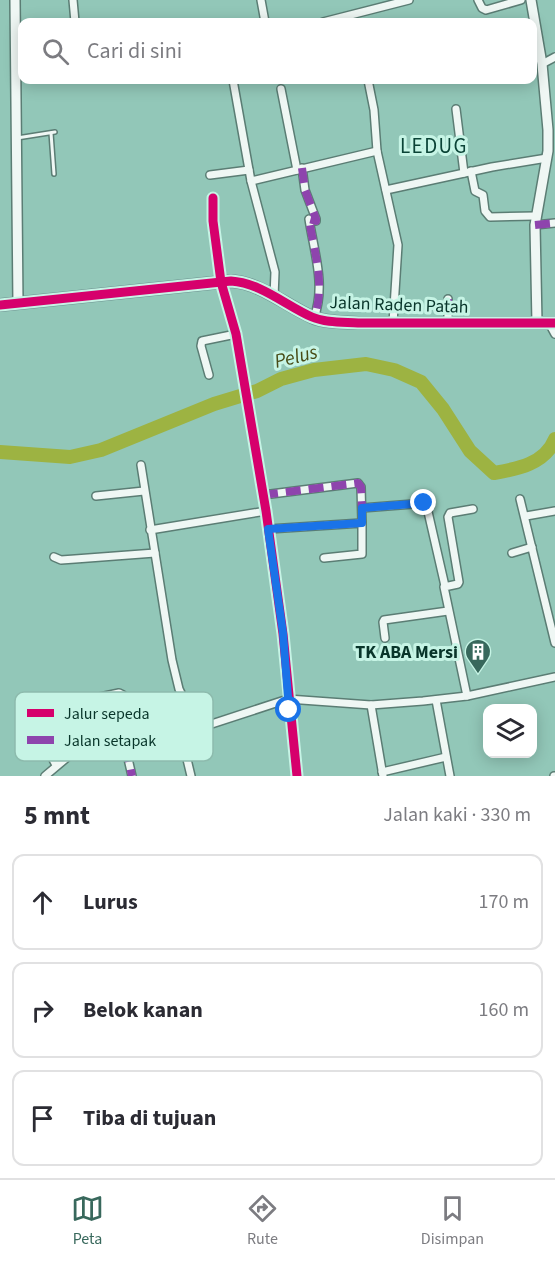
<!DOCTYPE html>
<html lang="id">
<head>
<meta charset="utf-8">
<style>
	:root { --surface:#fff; --page:#f7f7f7; --text:#2b2b33; --muted:#7c7c81; --line:#e1e1e2; --accent:#38685c }
	body { margin:0; font-family:"Source Sans 3",sans-serif; background:var(--page); color:var(--text) }
	.controls { position:absolute; right:18px; bottom:18px; display:grid; overflow:hidden; border-radius:12px; box-shadow:0 3px 15px #0003 }
	.controls button { width:54px; height:54px; display:grid; place-items:center; padding:0; border:0; border-bottom:2px solid var(--line); background:var(--surface); color:var(--text); font:30px sans-serif }
	.stop { position:absolute; width:18px; height:18px; margin:-14px; border:4px solid #1a73e8; border-radius:50%; background:#fff }
	.stop.end { background:#1a73e8; border-color:#fff; box-shadow:0 2px 6px #0008 }
	.list { margin:0; padding:0; list-style:none }
	h2 { display:flex; justify-content:space-between; align-items:center; height:78px; margin:0; padding:0 24px; font-size:26px }
	h2 small { font-size:20px; font-weight:400; color:var(--muted) }
	.list li { display:grid; grid-template-columns:39px 1fr auto; gap:18px; align-items:center; box-sizing:border-box; height:96px; margin:0 12px 12px; padding:0 12px; border:2px solid var(--line); border-radius:12px }
	.list b { display:block; font-size:22px; white-space:nowrap }
	.list em { font-size:20px; font-style:normal; color:var(--muted) }
	.icon { flex:none; width:33px; height:33px; fill:none; stroke:currentColor; stroke-width:2; stroke-linecap:round; stroke-linejoin:round }
	.map { position:relative; flex:none; width:555px; height:776px; overflow:hidden }
	.search { position:absolute; background:var(--surface); box-shadow:0 3px 15px #0003; left:18px; right:18px; top:18px; height:66px; display:flex; align-items:center; gap:15px; box-sizing:border-box; padding:0 21px; border-radius:12px; color:var(--muted); font-size:22px }
	.sheet { height:402px; background:var(--surface) }
	nav { display:flex; justify-content:space-around; align-items:center; box-sizing:border-box; height:84px; border-top:2px solid var(--line); background:var(--surface); font-size:16px; color:var(--muted) }
	nav a { display:grid; justify-items:center; gap:3px }
	nav .on { color:var(--accent) }
	.map>svg:first-child { display:block }
	.lines { fill:none; stroke-linecap:round; stroke-linejoin:round }
	.river { stroke:#9db342; stroke-width:14 }
	.lane-casing { stroke:#5b7d74; stroke-width:6 }
	.street-casing { stroke:#5b7d74; stroke-width:10 }
	.secondary-casing { stroke:#5b7d74; stroke-width:12 }
	.primary-casing { stroke:#6c918f; stroke-width:14 }
	.lane { stroke:#eff7f4; stroke-width:3 }
	.street { stroke:#eff7f4; stroke-width:7 }
	.secondary { stroke:#eff7f4; stroke-width:9 }
	.primary { stroke:#d1dfdf; stroke-width:10 }
	.quiet { stroke:#8e44ad; stroke-width:8; stroke-dasharray:15 8; stroke-linecap:butt }
	.cycleway-casing { stroke:#c6f4e5; stroke-width:13 }
	.cycleway { stroke:#d6006c; stroke-width:9 }
	.route { stroke:#1a73e8; stroke-width:8 }
	.labels { text-anchor:middle; dominant-baseline:central; stroke-width:6; stroke-linejoin:round; paint-order:stroke }
	.street-label { font-size:18px; fill:#08352a; stroke:#c6f4e5 }
	.poi-label { font-size:18px; font-weight:bold; fill:#08352a; stroke:#c6f4e5; text-anchor:end }
	.water-label { font-size:20px; font-style:italic; fill:#474b16; stroke:#c6f4e5 }
	.quarter-label { font-size:21px; letter-spacing:1.5px; fill:#0a4336; stroke:#c6f4e5 }
	.key { fill:#c6f4e5; stroke:#8dbbad; stroke-width:1.5 }
	.key-label { font-size:16px; fill:#08352a }
</style>
</head>
<body>
<div class="map">
<svg width="555" height="776" viewBox="0 0 555 776">
	<rect width="100%" height="100%" fill="#92c7b8"/>
	<g class="lines">
		<path class="river" d="M0,452L70,457L101,450L214,404L257,391L281,379L314,370L366,364L394,370L421,382L443,409L470,451L494,473C517,469 545,464 555,439"/>
		<defs>
			<g id="lane">
				<polyline points="51,133 54,174"/>
				<polyline points="17,138 55,132"/>
			</g>
			<g id="street">
				<polyline points="73,0 75,22"/>
				<polyline points="261,0 265,22"/>
				<polyline points="478,0 482,8 486,10 521,0"/>
				<polyline points="323,22 409,0"/>
				<polyline points="542,64 555,57"/>
				<polyline points="233,80 251,181 275,272 274,297"/>
				<polyline points="368,80 374,110 377,151 398,245 393,323"/>
				<polyline points="281,89 297,170"/>
				<polyline points="456,109 464,173"/>
				<path d="M302,168L305,190L316,219V221L309,219C314,252 326,285 314,318"/>
				<polyline points="471,171 475,191 483,195 485,211 490,217 535,216"/>
				<polyline points="210,175 249,170"/>
				<polyline points="251,181 377,151"/>
				<polyline points="386,190 492,167 547,158"/>
				<polyline points="213,198 213,221 221,282 236,334 266,511 283,634 297,776"/>
				<polyline points="535,225 555,223"/>
				<polyline points="448,299 448,324"/>
				<polyline points="549,323 555,334"/>
				<polyline points="209,375 201,346 202,341 236,334"/>
				<polyline points="141,465 172,660 179,689 198,728"/>
				<polyline points="263,495 358,483 361,487 362,523"/>
				<polyline points="96,496 144,491"/>
				<polyline points="520,499 555,643"/>
				<polyline points="362,508 426,503 445,586"/>
				<polyline points="526,516 555,511"/>
				<polyline points="269,529 362,523 362,554 324,558"/>
				<polyline points="150,530 266,511"/>
				<polyline points="512,553 532,547"/>
				<polyline points="54,557 61,560 75,559 155,553"/>
				<polyline points="385,638 383,622 384,620 448,611"/>
				<polyline points="467,696 444,587 458,584 459,582 448,517 450,513 473,509"/>
				<polyline points="436,700 450,776"/>
				<polyline points="371,705 383,776"/>
				<polyline points="63,714 76,751"/>
				<polyline points="181,734 191,776"/>
				<polyline points="124,741 132,776"/>
				<polyline points="56,765 32,721 71,703 119,693 123,695"/>
				<polyline points="382,772 446,757"/>
				<polyline points="45,776 70,755 86,748 124,741 181,734 288,699 371,705 423,701 467,696 555,677"/>
				<polyline points="554,776 555,776"/>
			</g>
			<g id="secondary">
				<polyline points="15,0 18,304"/>
				<polyline points="531,0 542,64 548,130 548,151 535,225 537,323"/>
			</g>
			<path id="primary" d="M0,305L231,281C261,283 285,305 312,317C326,323 343,322 358,323H555"/>
		</defs>
		<use href="#lane" class="lane-casing"/>
		<use href="#street" class="street-casing"/>
		<use href="#secondary" class="secondary-casing"/>
		<use href="#primary" class="primary-casing"/>
		<use href="#lane" class="lane"/>
		<use href="#street" class="street"/>
		<use href="#secondary" class="secondary"/>
		<use href="#primary" class="primary"/>
		<g class="quiet">
			<path d="M302,168L305,190L316,219V221L309,219C314,252 326,285 314,318"/>
			<polyline points="535,225 555,223"/>
			<polyline points="448,299 448,324"/>
			<polyline points="263,495 358,483 361,487 362,508"/>
			<polyline points="126,747 132,776"/>
		</g>
		<defs>
			<g id="cycleway">
				<polyline points="213,198 213,221 221,282 236,334 266,511 283,634 297,776"/>
				<path d="M0,305L231,281C261,283 285,305 312,317C326,323 343,322 358,323H555"/>
			</g>
		</defs>
		<use href="#cycleway" class="cycleway-casing"/>
		<use href="#cycleway" class="cycleway"/>
	</g>
	<g class="lines">
		<polyline class="route" points="289,710 283,633 268,529 362,523 362,508 424,503"/>
	</g>
	<defs>
		<symbol id="building-pin" viewBox="-11 -11 22 30"><path d="M0 17L-7.5 6A9.5 9.5 0 1 1 7.5 6Z" fill="#38685c" stroke="#c6f4e5"/><path d="M-4-6H4V6H1V3H-1V6H-4ZM-2.5-4.3h1.7v1.8h-1.7ZM.8-4.3h1.7v1.8H.8ZM-2.5-1h1.7V.8h-1.7ZM.8-1h1.7V.8H.8Z" fill="#fff"/></symbol>
	</defs>
	<g fill-rule="evenodd">
		<use href="#building-pin" x="463" y="637" width="30" height="40"/>
	</g>
	<g class="labels">
		<g class="street-label">
			<text transform="translate(399 305) rotate(2)">Jalan Raden Patah</text>
		</g>
		<g class="poi-label">
			<text x="458" y="652">TK ABA Mersi</text>
		</g>
		<g class="water-label">
			<text transform="translate(296 357) rotate(-14)">Pelus</text>
		</g>
		<g class="quarter-label">
			<text x="434" y="146">LEDUG</text>
		</g>
	</g>
	<rect x="15" y="692" width="198" height="69" rx="9" class="key"/>
	<rect x="27" y="709" width="27" height="8" fill="#d6006c"/>
	<rect x="27" y="736" width="27" height="8" fill="#8e44ad"/>
	<g class="key-label">
		<text x="64" y="719">Jalur sepeda</text>
		<text x="64" y="746">Jalan setapak</text>
	</g>
</svg>
<div class="controls">
<button><svg class="icon" aria-label="layers" viewBox="0 0 24 24"><path d="M12 4l9 5-9 5-9-5zM3 14l9 5 9-5"/></svg></button>
</div>
<div class="stop" style="left:289px;top:710px"></div>
<div class="stop end" style="left:424px;top:503px"></div>
<div class="search"><svg class="icon" aria-label="search" viewBox="0 0 24 24"><circle cx="10" cy="10" r="6"/><path d="M15 15l6 6"/></svg>Cari di sini</div>
</div>
<section class="sheet">
<h2>5 mnt<small>Jalan kaki · 330 m</small></h2>
<ul class="list">
<li><svg class="icon" aria-label="ahead" viewBox="0 0 24 24"><path d="M12 20V5M6 11l6-6 6 6"/></svg><div><b>Lurus</b></div><em>170 m</em></li>
<li><svg class="icon" aria-label="right" viewBox="0 0 24 24"><path d="M7 20v-9h11M14 6l5 5-5 5"/></svg><div><b>Belok kanan</b></div><em>160 m</em></li>
<li><svg class="icon" aria-label="arrive" viewBox="0 0 24 24"><path d="M6 21V4h12l-3 4 3 4H6"/></svg><div><b>Tiba di tujuan</b></div></li>
</ul>
</section>
<nav>
<a class="on"><svg class="icon" aria-label="map" viewBox="0 0 24 24"><path d="M3 6l6-2 6 2 6-2v14l-6 2-6-2-6 2zM9 4v14M15 6v14"/></svg>Peta</a>
<a><svg class="icon" aria-label="directions" viewBox="0 0 24 24"><path d="M12 3l9 9-9 9-9-9zM9 14v-3h6M13 9l2 2-2 2"/></svg>Rute</a>
<a><svg class="icon" aria-label="saved" viewBox="0 0 24 24"><path d="M7 4h10v16l-5-4-5 4z"/></svg>Disimpan</a>
</nav>
</body>
</html>
